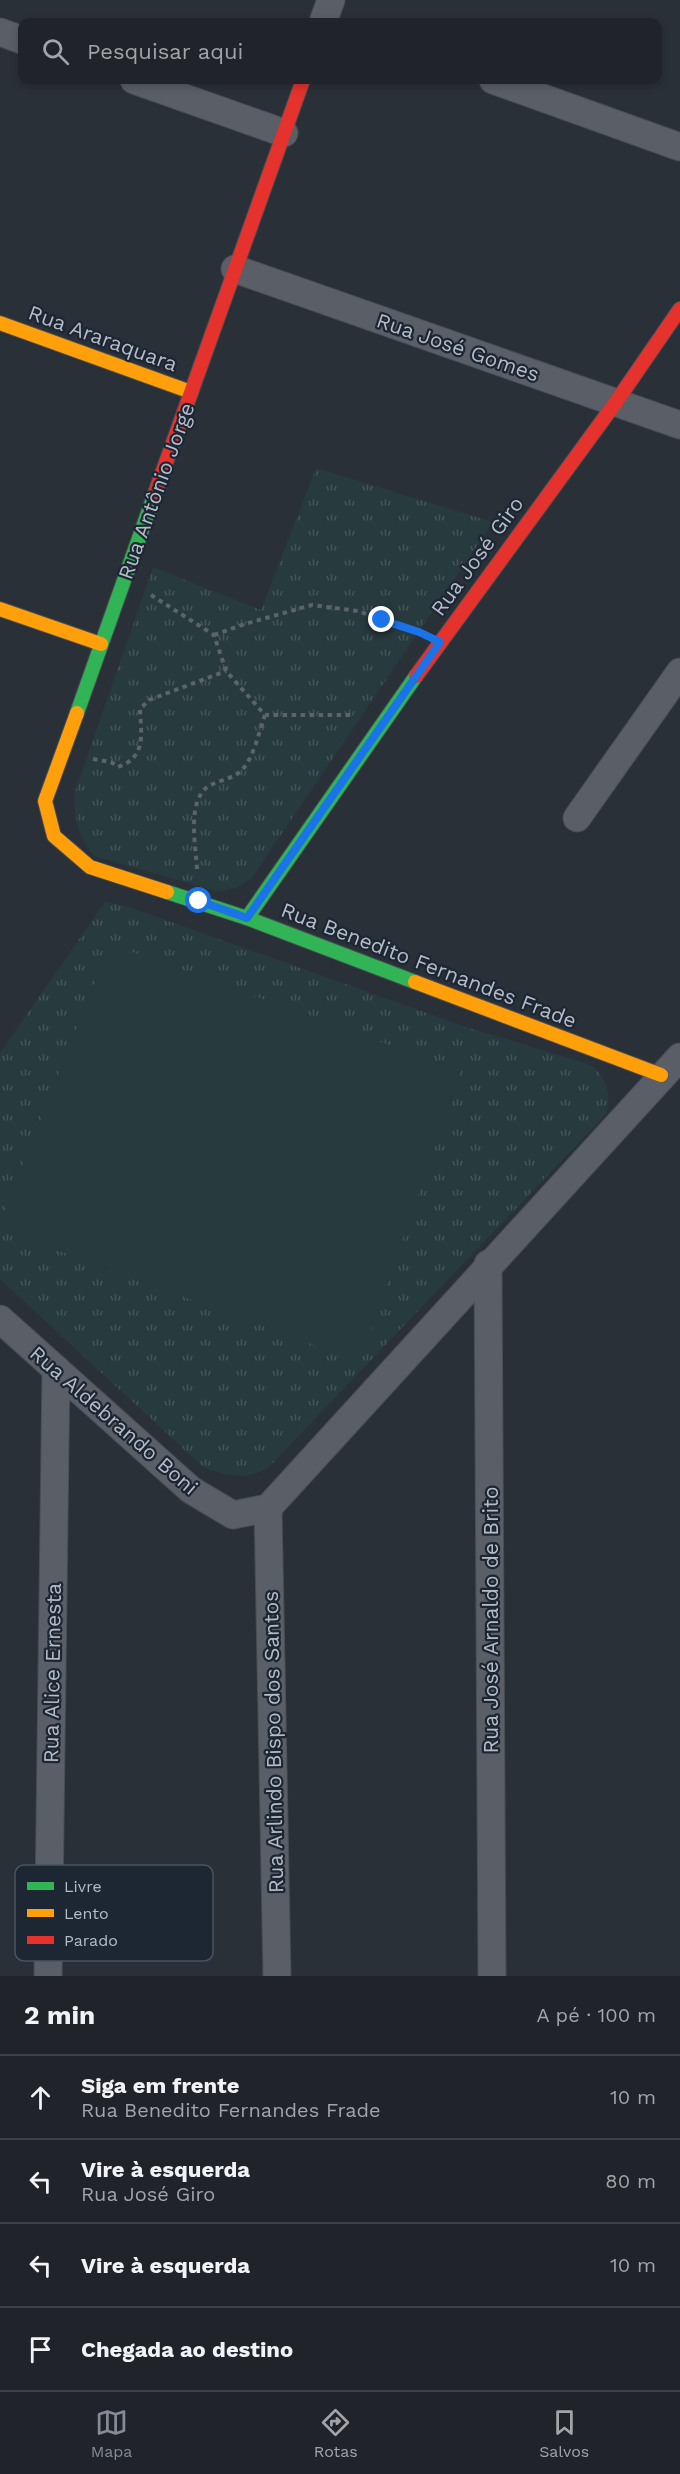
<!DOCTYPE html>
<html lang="pt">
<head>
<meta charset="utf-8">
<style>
	:root { --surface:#20242a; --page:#2d3036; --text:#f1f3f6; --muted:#a2a4a8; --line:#3d4147; --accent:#848b96 }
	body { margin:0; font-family:"Work Sans",sans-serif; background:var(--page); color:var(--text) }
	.stop { position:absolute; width:18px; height:18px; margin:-14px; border:4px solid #1a73e8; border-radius:50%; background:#fff }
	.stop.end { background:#1a73e8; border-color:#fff; box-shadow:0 2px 6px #0008 }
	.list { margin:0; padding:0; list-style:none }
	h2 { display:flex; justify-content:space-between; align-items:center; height:78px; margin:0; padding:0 24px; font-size:26px }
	h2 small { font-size:20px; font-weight:400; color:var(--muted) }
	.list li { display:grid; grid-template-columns:39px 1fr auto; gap:18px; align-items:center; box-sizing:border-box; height:84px; padding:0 24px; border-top:2px solid var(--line) }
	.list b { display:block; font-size:22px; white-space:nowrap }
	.list p { margin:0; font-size:20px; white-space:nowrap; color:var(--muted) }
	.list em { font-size:20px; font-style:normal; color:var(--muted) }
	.icon { flex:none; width:33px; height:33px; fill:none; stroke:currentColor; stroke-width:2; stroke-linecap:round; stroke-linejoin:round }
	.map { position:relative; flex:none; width:680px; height:1976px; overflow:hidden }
	.search { position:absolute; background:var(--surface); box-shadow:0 3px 9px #0003; left:18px; right:18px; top:18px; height:66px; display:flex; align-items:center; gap:15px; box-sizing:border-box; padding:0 21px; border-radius:12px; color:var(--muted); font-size:22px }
	.sheet { height:414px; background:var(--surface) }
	nav { display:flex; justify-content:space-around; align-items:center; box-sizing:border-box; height:84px; border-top:2px solid var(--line); background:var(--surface); font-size:16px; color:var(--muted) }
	nav a { display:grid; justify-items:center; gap:3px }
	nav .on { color:var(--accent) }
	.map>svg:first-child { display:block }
	.grass { fill:url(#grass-tufts) }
	.pitch { fill:#273a3e }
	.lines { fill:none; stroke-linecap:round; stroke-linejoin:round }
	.street-casing { stroke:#484c53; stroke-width:29 }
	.fast-casing { stroke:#484c53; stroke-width:16 }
	.slow-casing { stroke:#484c53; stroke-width:16 }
	.jam-casing { stroke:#484c53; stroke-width:16 }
	.path { stroke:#5d636a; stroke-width:4; stroke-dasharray:4.5 4.5; stroke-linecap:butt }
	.street { stroke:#5a5e66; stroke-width:27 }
	.fast { stroke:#30b455; stroke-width:14 }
	.slow { stroke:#ff9f0a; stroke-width:14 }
	.jam { stroke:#e5322d; stroke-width:14 }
	.route { stroke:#1a73e8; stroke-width:8 }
	.labels { text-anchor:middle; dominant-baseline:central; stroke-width:4.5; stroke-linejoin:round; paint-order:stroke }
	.street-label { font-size:21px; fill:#b4bcc9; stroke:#1d2633 }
	.key { fill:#1d2633; stroke:#4a5360; stroke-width:1.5 }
	.key-label { font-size:16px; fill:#b4bcc9 }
</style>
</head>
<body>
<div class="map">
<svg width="680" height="1976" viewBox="0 0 680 1976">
	<defs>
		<pattern id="grass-tufts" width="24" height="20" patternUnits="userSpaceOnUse" patternTransform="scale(1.5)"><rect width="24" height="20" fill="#273a3e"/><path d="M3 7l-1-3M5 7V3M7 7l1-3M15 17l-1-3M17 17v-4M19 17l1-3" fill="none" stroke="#445559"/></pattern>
	</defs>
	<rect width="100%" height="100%" fill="#2a3038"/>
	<g class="grass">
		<path d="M316,468L493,522L251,879L236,888L219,892L94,856C78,836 73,817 75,792L153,567L261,610Z"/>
		<path d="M105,902L129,907L472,1029L589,1064C606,1076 612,1094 606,1114L268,1468C246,1480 225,1477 202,1466L0,1279V1053Z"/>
	</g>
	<polygon class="pitch" points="110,944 461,1071 360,1362 0,1229 0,1222"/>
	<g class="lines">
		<defs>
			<g id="street">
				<polyline points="323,22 331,0"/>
				<polyline points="0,32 22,40"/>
				<polyline points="134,80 284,133"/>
				<polyline points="493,80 680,147"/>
				<polyline points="235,269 680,425"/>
				<polyline points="577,818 680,672"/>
				<polyline points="488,1264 492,1976"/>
				<polyline points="0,1319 191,1490 233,1515 268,1508"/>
				<polyline points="268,1508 680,1057"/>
				<polyline points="268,1508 277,1976"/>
				<polyline points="48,1976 56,1369"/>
			</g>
			<g id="fast">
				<polyline points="77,713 154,496"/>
				<polyline points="167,892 247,918 415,982"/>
				<polyline points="247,918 416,676"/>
			</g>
			<g id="slow">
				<polyline points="0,323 191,392"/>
				<polyline points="0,609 101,644"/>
				<polyline points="77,713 45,801 54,836 90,867 167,892"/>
				<polyline points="415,982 661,1075"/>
			</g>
			<g id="jam">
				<polyline points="154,496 303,80"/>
				<polyline points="416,676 616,402 680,309"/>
			</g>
		</defs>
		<use href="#street" class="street-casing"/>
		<use href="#fast" class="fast-casing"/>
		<use href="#slow" class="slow-casing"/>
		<use href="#jam" class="jam-casing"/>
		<g class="path">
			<polyline points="151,595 214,635 226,671 265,715 353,715"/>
			<polyline points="214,635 245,624 312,605 358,611 412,630"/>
			<path d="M93,759L111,762L118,767C147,757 141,733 140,709L149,700L226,671"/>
			<path d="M197,869C196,847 186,800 209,786C219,780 233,779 242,770C254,757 259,732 265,715"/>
		</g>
		<use href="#street" class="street"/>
		<use href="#fast" class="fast"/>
		<use href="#slow" class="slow"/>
		<use href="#jam" class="jam"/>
	</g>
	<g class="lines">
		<polyline class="route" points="199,901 247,918 440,642 419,632 382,620"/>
	</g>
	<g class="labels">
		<g class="street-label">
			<text transform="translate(103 338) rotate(20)">Rua Araraquara</text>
			<text transform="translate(458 347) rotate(19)">Rua José Gomes</text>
			<text transform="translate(156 491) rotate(-70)">Rua Antônio Jorge</text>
			<text transform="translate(477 556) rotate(-54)">Rua José Giro</text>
			<text transform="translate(429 965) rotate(21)">Rua Benedito Fernandes Frade</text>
			<text transform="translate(114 1420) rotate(41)">Rua Aldebrando Boni</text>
			<text transform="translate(490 1620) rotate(-90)">Rua José Arnaldo de Brito</text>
			<text transform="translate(52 1673) rotate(-89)">Rua Alice Ernesta</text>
			<text transform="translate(273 1742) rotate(-91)">Rua Arlindo Bispo dos Santos</text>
		</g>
	</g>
	<rect x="15" y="1865" width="198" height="96" rx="9" class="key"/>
	<rect x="27" y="1882" width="27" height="8" fill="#30b455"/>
	<rect x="27" y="1909" width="27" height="8" fill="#ff9f0a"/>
	<rect x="27" y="1936" width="27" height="8" fill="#e5322d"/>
	<g class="key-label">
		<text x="64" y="1892">Livre</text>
		<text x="64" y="1919">Lento</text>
		<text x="64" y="1946">Parado</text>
	</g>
</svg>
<div class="stop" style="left:199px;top:901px"></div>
<div class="stop end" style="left:382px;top:620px"></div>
<div class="search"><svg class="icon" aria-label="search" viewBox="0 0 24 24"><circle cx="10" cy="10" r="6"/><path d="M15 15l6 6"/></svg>Pesquisar aqui</div>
</div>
<section class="sheet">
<h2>2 min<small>A pé · 100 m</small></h2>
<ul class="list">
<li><svg class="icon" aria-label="ahead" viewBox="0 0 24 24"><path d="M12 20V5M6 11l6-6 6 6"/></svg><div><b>Siga em frente</b><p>Rua Benedito Fernandes Frade</p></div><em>10 m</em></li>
<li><svg class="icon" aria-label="left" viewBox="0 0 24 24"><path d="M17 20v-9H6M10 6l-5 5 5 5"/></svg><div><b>Vire à esquerda</b><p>Rua José Giro</p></div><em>80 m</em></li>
<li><svg class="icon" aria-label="left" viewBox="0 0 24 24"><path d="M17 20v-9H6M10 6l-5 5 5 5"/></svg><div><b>Vire à esquerda</b></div><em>10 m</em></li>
<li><svg class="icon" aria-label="arrive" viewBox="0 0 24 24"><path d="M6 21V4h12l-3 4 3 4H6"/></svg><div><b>Chegada ao destino</b></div></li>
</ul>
</section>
<nav>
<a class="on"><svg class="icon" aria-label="map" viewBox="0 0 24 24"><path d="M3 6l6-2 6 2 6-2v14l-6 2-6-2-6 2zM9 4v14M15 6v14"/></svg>Mapa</a>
<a><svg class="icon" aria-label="directions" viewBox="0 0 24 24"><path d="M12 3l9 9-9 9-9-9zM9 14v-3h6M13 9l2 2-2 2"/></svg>Rotas</a>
<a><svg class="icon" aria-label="saved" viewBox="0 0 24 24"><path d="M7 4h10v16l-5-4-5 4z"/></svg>Salvos</a>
</nav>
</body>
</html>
